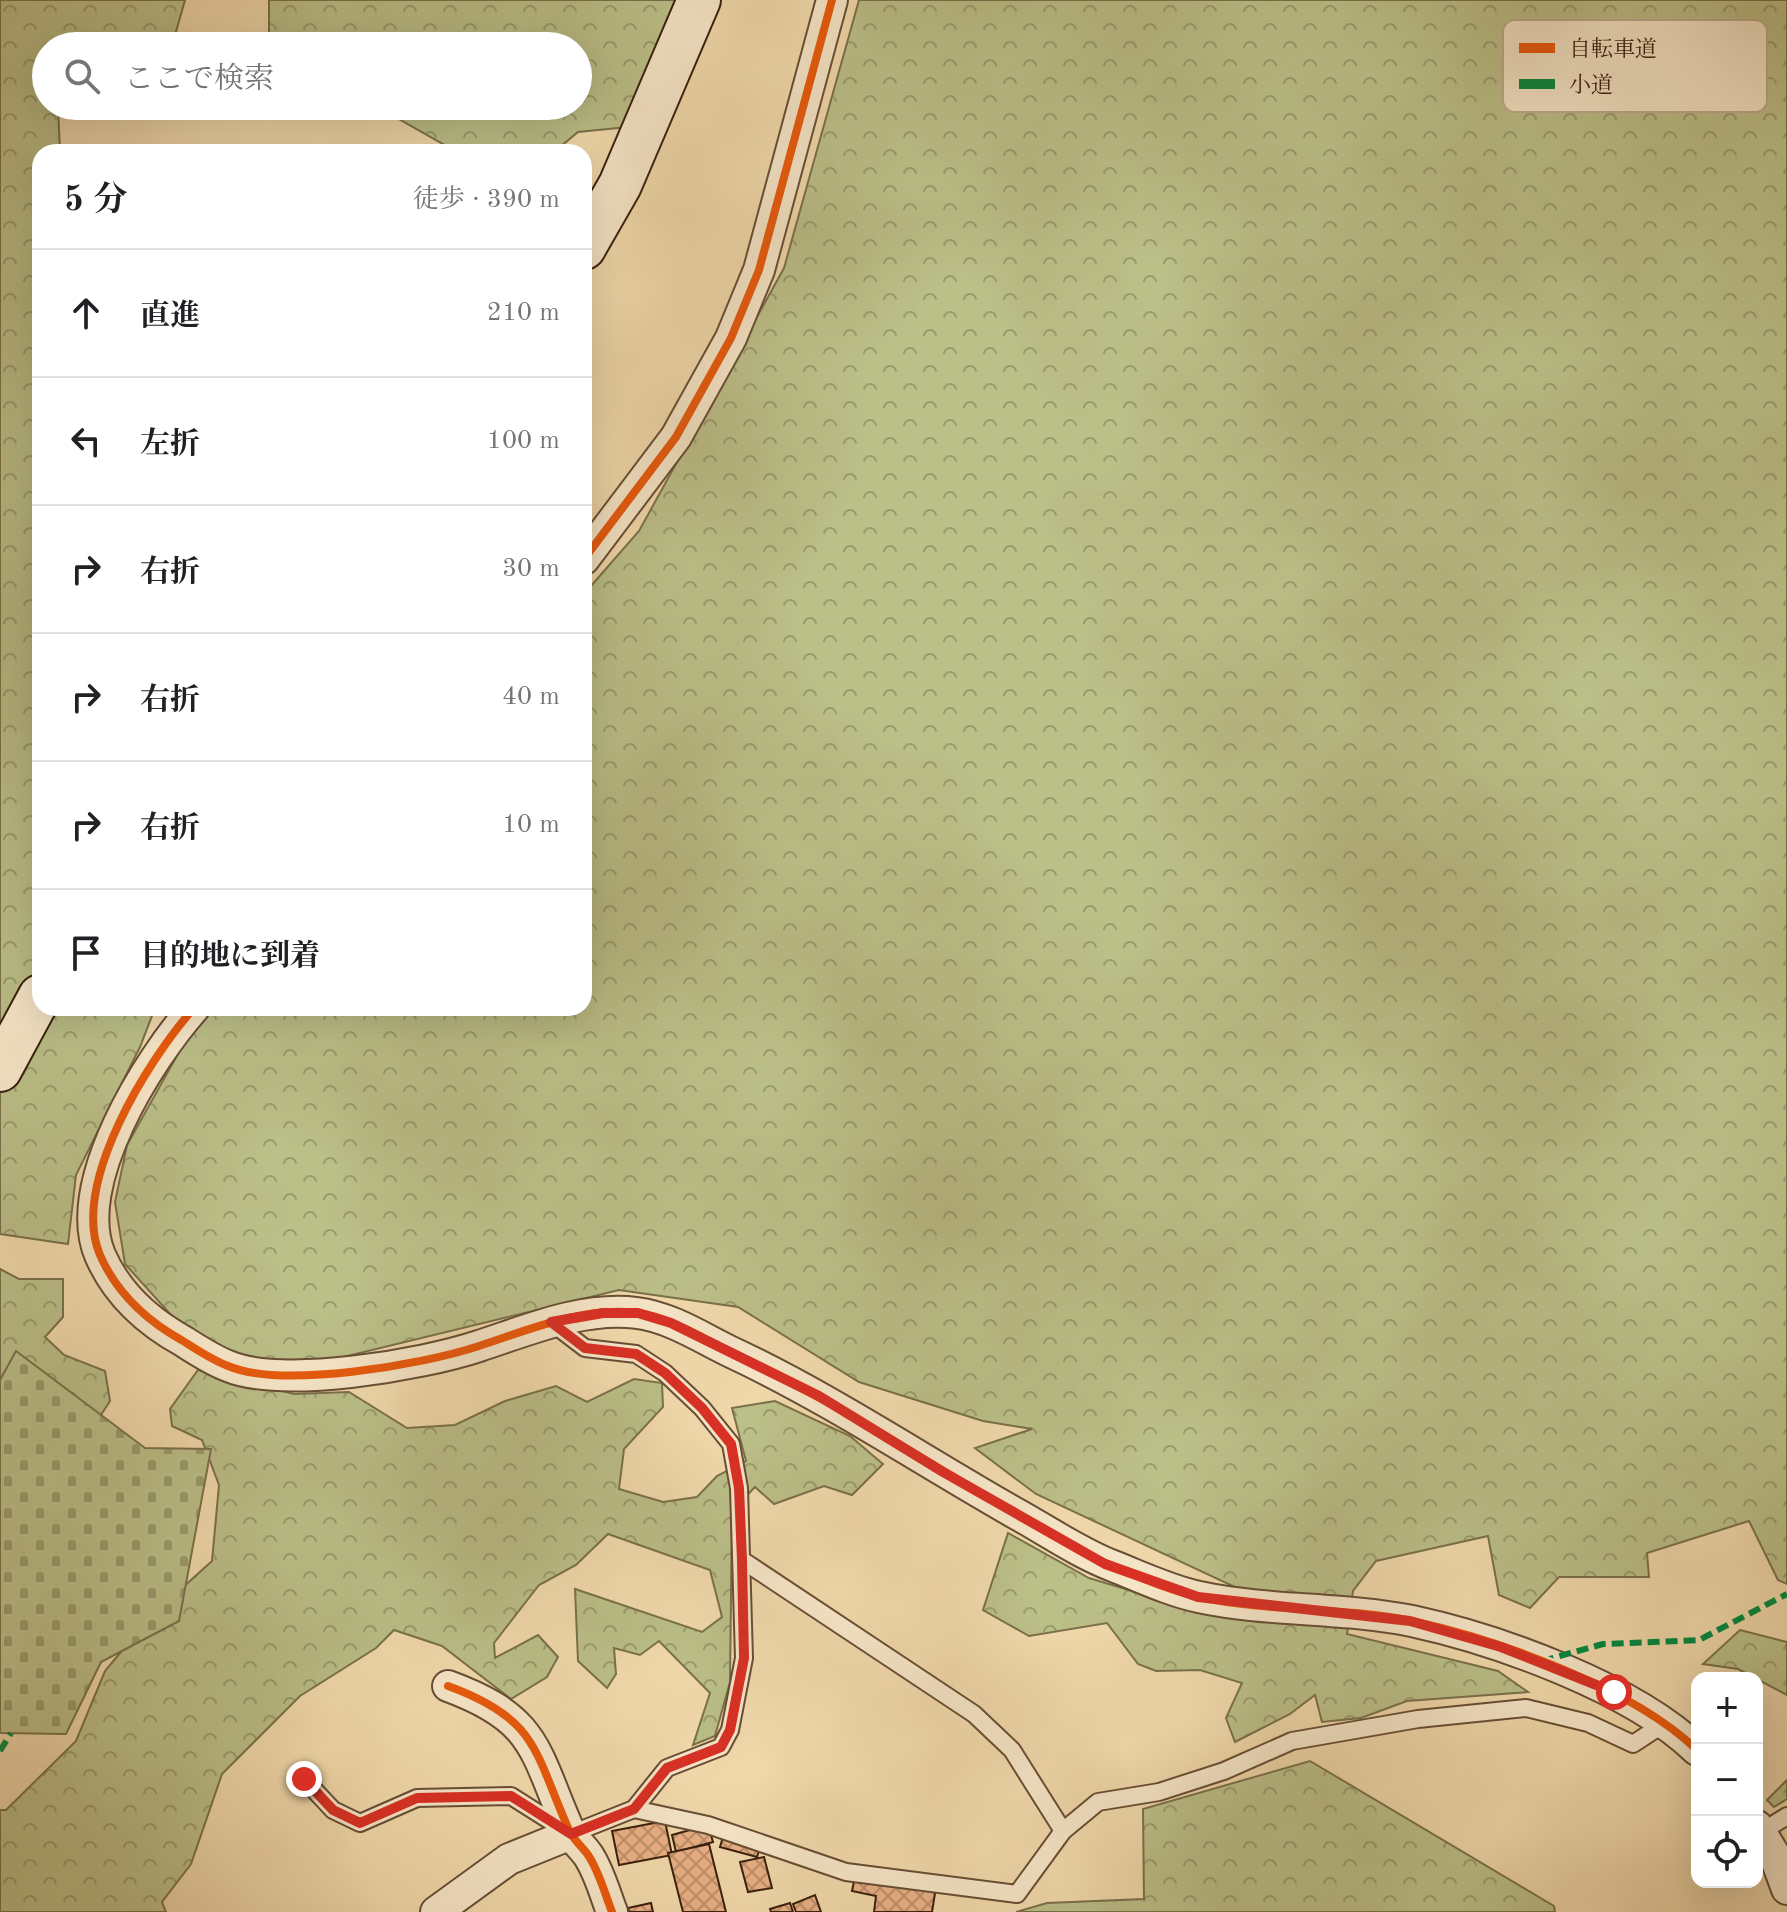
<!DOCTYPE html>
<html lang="ja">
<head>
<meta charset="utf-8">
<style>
	:root { --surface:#fff; --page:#f2f2f2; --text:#202124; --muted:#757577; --line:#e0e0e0 }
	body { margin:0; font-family:"Old Standard TT","Noto Serif JP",serif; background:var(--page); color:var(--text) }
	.controls { position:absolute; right:24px; bottom:24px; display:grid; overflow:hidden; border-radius:16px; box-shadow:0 8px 32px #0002 }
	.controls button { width:72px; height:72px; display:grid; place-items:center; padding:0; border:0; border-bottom:2px solid var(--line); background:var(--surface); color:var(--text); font:40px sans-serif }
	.stop { position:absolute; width:24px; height:24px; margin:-18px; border:6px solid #d93025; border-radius:50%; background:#fff }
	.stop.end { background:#d93025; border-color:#fff; box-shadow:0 2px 8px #0008 }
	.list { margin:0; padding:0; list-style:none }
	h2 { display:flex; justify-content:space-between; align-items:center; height:104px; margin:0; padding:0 32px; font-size:34px }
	h2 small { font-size:26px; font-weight:400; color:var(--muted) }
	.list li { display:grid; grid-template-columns:52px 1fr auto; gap:24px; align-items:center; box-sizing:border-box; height:128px; padding:0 32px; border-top:2px solid var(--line) }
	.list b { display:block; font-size:30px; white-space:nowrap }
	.list em { font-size:26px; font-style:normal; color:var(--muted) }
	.icon { flex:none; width:44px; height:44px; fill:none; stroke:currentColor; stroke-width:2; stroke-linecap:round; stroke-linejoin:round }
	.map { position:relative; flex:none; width:1787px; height:1912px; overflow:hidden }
	.search { position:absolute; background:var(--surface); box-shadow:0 8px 32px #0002; left:32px; top:32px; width:560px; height:88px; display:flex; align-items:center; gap:20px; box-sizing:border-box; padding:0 28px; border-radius:44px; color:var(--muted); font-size:30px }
	.panel { position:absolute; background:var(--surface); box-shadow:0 8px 32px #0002; left:32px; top:144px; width:560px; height:872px; border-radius:24px }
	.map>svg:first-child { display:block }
	.forest { fill:url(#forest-crowns); stroke:#7a704b; stroke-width:2 }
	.cemetery { fill:url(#cemetery-stones); stroke:#7a704b; stroke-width:2 }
	.building { fill:url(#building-cross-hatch); stroke:#3a200e; stroke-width:2 }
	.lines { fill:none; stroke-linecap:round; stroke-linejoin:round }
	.lane-casing { stroke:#684e35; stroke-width:20 }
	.street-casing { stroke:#684e35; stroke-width:34 }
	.secondary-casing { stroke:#3a200e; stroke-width:46 }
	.lane { stroke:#f6e6c8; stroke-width:16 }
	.street { stroke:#f6e6c8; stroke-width:30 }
	.secondary { stroke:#f6e6c8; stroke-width:42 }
	.quiet { stroke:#00873e; stroke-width:6; stroke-dasharray:12 6; stroke-linecap:butt }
	.cycleway-casing { stroke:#f6e6c8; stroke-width:13 }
	.cycleway { stroke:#e8590c; stroke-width:8 }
	.route { stroke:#d93025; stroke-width:10 }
	.key { fill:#f6e6c8; stroke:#beab90; stroke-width:2 }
	.key-label { font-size:22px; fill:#3a200e }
</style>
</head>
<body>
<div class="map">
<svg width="1787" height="1912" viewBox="0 0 1787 1912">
	<defs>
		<pattern id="forest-crowns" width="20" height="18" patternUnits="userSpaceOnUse" patternTransform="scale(2)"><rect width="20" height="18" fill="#bbbf88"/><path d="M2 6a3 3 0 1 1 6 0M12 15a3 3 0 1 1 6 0" fill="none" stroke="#999b6e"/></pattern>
		<pattern id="cemetery-stones" width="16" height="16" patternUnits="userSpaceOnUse" patternTransform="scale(2)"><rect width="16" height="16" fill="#bbbf88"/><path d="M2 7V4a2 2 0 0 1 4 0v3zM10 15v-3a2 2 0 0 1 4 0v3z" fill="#999b6e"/></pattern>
		<pattern id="building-cross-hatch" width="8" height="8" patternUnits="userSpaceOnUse" patternTransform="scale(2)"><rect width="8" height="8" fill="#e9b185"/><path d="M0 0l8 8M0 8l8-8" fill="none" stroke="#be906b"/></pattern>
	</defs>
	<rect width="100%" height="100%" fill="#f1d9ab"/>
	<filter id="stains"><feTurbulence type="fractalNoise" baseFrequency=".0025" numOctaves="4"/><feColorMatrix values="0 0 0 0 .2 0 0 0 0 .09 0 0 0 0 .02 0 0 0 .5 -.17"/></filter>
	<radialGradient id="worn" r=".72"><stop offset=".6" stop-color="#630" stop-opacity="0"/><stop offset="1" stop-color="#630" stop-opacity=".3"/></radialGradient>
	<g class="forest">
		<polygon points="0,0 185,0 172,46 142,46 82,34 74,46 46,46 46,106 58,106 60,152 40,152 40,1008 155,1008 140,1047 76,1175 68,1244 0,1234"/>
		<polygon points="269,0 680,0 628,127 578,132 554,152 457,152 376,106 578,106 578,46 269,46"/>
		<polygon points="859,0 1787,0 1787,1584 1778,1580 1749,1521 1647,1553 1649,1577 1559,1577 1530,1608 1499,1595 1488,1536 1376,1561 1353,1591 1347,1634 1498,1671 1528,1692 1407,1701 1361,1718 1322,1722 1315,1695 1290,1714 1235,1742 1226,1718 1242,1683 1200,1670 1156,1671 1138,1664 1107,1623 1029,1636 983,1610 1008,1533 1089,1578 1208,1614 1235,1587 1036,1494 975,1448 1032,1429 983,1421 859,1382 738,1307 619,1290 331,1360 256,1360 190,1336 125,1264 115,1202 127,1145 193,1027 212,1008 584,1008 584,594 639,531 784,268"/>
		<polygon points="0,1269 19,1279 63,1279 63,1317 45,1337 64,1355 105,1371 110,1401 97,1421 0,1417"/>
		<polygon points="198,1370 294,1394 349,1392 407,1428 455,1425 505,1401 556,1386 587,1402 634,1379 662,1383 663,1407 624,1449 619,1489 663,1502 697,1497 717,1476 746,1461 732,1408 775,1401 850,1436 883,1464 852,1495 824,1486 774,1504 755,1487 732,1511 730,1682 715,1736 693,1745 710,1693 659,1641 640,1655 614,1648 616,1674 607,1688 578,1661 575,1589 702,1632 722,1617 710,1570 608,1534 576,1565 539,1585 494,1643 495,1658 538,1635 558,1657 547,1677 511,1699 442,1646 394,1630 376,1648 300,1696 222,1774 191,1864 162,1902 166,1912 0,1912 0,1810 6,1810 76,1741 105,1671 149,1618 212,1561 219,1485 202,1440 172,1426 170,1409"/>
		<polygon points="1740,1630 1787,1642 1787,1695 1738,1669 1703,1664"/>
		<polygon points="1310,1761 1554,1906 1555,1912 1016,1912 1047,1903 1144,1899 1143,1809"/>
		<polygon points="1787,1780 1787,1799 1774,1807 1767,1800"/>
	</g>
	<polygon class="cemetery" points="16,1351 145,1448 211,1449 179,1621 101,1662 66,1734 0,1733 0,1380"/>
	<g class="building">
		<polygon points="665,1821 672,1855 619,1865 612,1831"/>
		<polygon points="708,1825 713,1842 676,1852 672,1835"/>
		<polygon points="725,1830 762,1841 757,1857 720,1847"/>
		<polygon points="709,1844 726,1912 683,1912 668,1853"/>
		<polygon points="764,1857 772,1888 748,1892 740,1862"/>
		<polygon points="856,1872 936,1887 932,1912 874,1912 876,1896 852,1891"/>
		<polygon points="815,1895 821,1912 796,1912 793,1904"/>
		<polygon points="651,1903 653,1912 629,1912 628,1908"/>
		<polygon points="790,1903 793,1912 771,1912 770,1909"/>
	</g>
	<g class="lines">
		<defs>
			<g id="lane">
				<polyline points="742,1560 974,1714 1012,1750 1063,1831"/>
				<polyline points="304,1779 333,1810 360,1823 417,1798 511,1796 571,1834 634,1809 667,1768 721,1747 730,1730 744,1658 739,1488 731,1444 702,1408 665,1373 636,1354 585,1348 551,1322"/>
				<polyline points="634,1809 708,1825 846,1872 1017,1894 1063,1831 1098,1802 1159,1792 1224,1771 1292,1741 1418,1719 1526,1708 1588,1723 1633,1744 1665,1723"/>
				<polyline points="1761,1832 1787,1816"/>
			</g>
			<g id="street">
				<polyline points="584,559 676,437 731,338 759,270 832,0"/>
				<path d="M194,1008C148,1060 70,1184 100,1255C117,1294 147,1321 183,1341C197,1350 212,1360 228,1366C282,1389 422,1365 479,1346C528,1330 584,1306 637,1313C670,1317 702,1338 731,1352C829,1398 920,1459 1015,1513C1046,1530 1079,1553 1113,1566C1141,1577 1170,1591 1199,1597C1269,1612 1343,1607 1412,1621C1499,1640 1633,1688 1697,1750"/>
				<path d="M448,1686C538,1719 534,1751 569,1830C573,1840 582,1846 588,1855C599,1871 605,1894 612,1912"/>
				<polyline points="1757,1826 1774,1854 1787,1889"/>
				<polyline points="436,1912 509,1859 571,1834"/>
			</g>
			<g id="secondary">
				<polyline points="584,248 620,185 699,0"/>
				<polyline points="0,1070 40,996"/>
			</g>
		</defs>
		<use href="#lane" class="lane-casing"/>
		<use href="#street" class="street-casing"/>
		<use href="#secondary" class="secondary-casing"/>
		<use href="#lane" class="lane"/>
		<use href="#street" class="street"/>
		<use href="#secondary" class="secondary"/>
		<g class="quiet">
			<polyline points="1542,1661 1603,1644 1699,1640 1787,1594"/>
			<polyline points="0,1751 11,1733"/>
		</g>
		<defs>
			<g id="cycleway">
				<polyline points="584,559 676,437 731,338 759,270 832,0"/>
				<path d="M194,1008C148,1060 70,1184 100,1255C117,1294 147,1321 183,1341C197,1350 212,1360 228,1366C282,1389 422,1365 479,1346C528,1330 584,1306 637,1313C670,1317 702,1338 731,1352C829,1398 920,1459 1015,1513C1046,1530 1079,1553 1113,1566C1141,1577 1170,1591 1199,1597C1269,1612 1343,1607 1412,1621C1499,1640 1633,1688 1697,1750"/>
				<path d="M448,1686C538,1719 534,1751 569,1830C573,1840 582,1846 588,1855C599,1871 605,1894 612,1912"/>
			</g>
		</defs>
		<use href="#cycleway" class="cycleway-casing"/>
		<use href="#cycleway" class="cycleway"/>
	</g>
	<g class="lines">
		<polyline class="route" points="304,1779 333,1810 360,1823 417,1798 511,1796 571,1834 634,1809 667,1768 721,1747 730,1730 744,1658 742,1560 739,1488 731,1444 702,1408 665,1373 636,1354 585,1348 551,1322 603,1313 638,1313 671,1323 819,1396 943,1472 1105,1564 1198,1597 1410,1621 1501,1647 1614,1692"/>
	</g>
	<rect x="1503" y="20" width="264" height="92" rx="12" class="key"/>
	<rect x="1519" y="43" width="36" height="10" fill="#e8590c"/>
	<rect x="1519" y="79" width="36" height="10" fill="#00873e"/>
	<g class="key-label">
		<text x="1569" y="56">自転車道</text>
		<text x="1569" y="92">小道</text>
	</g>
	<rect width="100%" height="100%" filter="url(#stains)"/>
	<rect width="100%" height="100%" fill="url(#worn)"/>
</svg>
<div class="controls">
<button>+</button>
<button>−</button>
<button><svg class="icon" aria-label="locate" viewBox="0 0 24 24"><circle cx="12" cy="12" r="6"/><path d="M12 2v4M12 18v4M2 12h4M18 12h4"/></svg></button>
</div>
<div class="stop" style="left:1614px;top:1692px"></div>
<div class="stop end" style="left:304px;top:1779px"></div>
<div class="search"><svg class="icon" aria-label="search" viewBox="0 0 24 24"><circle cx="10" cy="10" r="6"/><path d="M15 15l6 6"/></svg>ここで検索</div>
<section class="panel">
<h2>5 分<small>徒歩 · 390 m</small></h2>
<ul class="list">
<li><svg class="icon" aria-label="ahead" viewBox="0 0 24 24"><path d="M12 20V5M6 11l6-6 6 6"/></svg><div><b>直進</b></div><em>210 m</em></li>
<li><svg class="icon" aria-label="left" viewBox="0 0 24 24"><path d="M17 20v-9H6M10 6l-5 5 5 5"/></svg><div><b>左折</b></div><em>100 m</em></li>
<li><svg class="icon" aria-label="right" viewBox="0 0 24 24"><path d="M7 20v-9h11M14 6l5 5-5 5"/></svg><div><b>右折</b></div><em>30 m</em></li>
<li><svg class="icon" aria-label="right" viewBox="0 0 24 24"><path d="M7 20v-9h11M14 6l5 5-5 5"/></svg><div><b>右折</b></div><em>40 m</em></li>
<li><svg class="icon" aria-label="right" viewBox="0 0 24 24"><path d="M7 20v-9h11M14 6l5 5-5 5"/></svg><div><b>右折</b></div><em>10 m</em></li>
<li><svg class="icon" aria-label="arrive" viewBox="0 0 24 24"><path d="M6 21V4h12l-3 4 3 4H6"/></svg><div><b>目的地に到着</b></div></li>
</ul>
</section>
</div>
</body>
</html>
